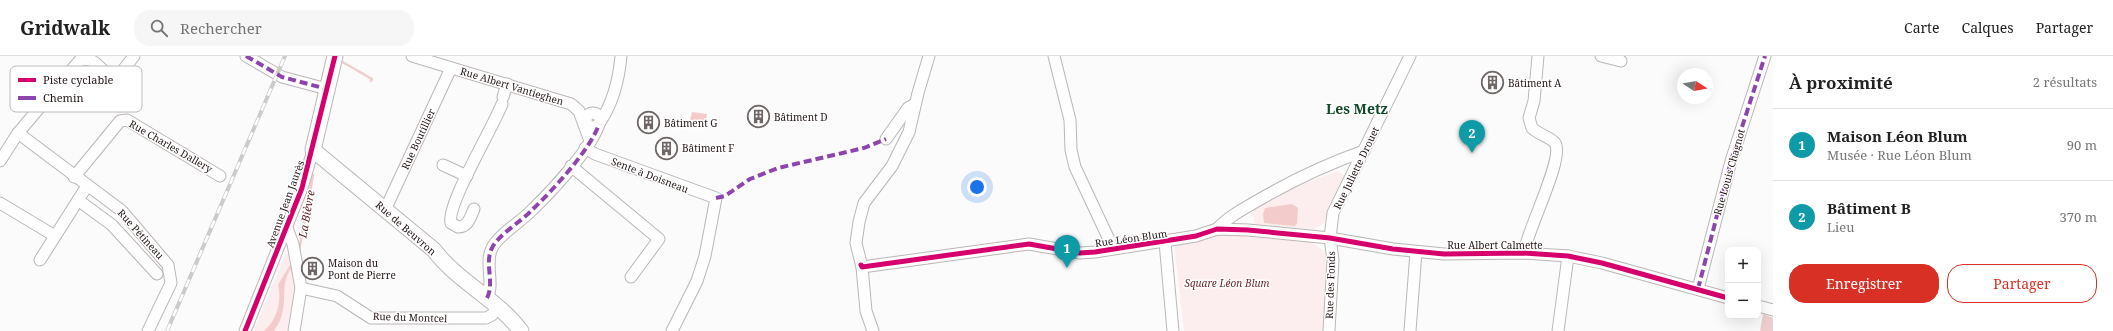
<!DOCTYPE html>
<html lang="fr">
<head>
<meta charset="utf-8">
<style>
	:root { --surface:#fff; --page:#f6f6f6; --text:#222; --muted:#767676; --line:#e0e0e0; --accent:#d93025 }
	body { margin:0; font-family:"Noto Serif",serif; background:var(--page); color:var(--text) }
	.controls { position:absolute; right:12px; bottom:12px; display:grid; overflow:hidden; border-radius:8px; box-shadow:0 4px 16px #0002 }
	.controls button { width:36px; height:36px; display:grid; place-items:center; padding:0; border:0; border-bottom:1px solid var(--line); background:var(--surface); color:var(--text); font:20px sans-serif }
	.compass { position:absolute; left:1677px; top:12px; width:36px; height:36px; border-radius:50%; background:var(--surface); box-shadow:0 4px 16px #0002; rotate:101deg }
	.you { position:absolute; left:977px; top:131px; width:14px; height:14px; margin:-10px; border:3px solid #fff; border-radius:50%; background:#1a73e8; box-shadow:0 0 0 6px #1a73e833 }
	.badge { display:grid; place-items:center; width:26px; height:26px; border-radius:50%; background:var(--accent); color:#fff; font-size:13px; font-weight:700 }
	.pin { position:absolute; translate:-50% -33px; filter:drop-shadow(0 1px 2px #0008) }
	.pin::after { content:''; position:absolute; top:21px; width:14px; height:12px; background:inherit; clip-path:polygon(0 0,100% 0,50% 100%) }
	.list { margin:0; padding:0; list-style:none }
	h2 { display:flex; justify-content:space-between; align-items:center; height:52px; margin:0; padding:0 16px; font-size:17px }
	h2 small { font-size:13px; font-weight:400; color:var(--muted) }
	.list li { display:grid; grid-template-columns:26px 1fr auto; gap:12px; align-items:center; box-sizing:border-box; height:72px; padding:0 16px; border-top:1px solid var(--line) }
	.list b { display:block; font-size:15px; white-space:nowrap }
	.list p { margin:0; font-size:13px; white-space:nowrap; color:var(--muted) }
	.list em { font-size:13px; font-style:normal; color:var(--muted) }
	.actions { display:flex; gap:8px; padding:12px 16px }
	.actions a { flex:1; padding:9px 0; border:1px solid var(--accent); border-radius:16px; text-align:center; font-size:14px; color:var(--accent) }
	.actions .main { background:var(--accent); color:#fff }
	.icon { flex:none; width:22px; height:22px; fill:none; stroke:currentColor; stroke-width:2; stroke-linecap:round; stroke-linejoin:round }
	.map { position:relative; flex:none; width:1773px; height:275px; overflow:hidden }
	header { display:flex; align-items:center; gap:24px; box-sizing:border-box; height:56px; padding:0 20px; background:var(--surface); border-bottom:1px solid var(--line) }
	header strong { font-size:19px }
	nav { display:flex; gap:22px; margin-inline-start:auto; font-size:14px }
	.search { width:280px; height:36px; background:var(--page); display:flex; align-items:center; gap:10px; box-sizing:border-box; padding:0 14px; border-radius:16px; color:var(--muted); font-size:15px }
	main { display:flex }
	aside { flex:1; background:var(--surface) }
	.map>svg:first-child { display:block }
	.green { fill:#fceeee }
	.forest { fill:#edcdcd }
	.water { fill:#f4cbcb }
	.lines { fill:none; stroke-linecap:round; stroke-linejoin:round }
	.stream { stroke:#f4cbcb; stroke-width:2.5 }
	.minor-casing { stroke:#bcb6b6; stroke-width:13 }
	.major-casing { stroke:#bcb6b6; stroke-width:17 }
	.minor { stroke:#fefefe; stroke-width:11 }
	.major { stroke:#fefefe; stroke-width:15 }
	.rail-casing { stroke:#cbcbcb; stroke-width:4 }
	.rail { stroke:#fff; stroke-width:2.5; stroke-dasharray:8; stroke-linecap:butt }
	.quiet { stroke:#8e44ad; stroke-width:4; stroke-dasharray:8 4; stroke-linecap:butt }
	.cycleway-casing { stroke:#fff; stroke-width:8 }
	.cycleway { stroke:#d6006c; stroke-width:5 }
	.labels { text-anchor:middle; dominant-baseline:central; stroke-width:3; stroke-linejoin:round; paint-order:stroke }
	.poi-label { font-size:10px; fill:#241616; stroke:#fff; text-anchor:start }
	.street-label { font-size:10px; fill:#241616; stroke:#fff }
	.park-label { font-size:10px; font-style:italic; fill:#6b262b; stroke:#fff }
	.water-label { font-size:11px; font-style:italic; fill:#611d23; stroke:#fff }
	.district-label { font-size:14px; font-weight:bold; fill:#114a2a; stroke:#fff }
	.key { fill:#fff; stroke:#bdb9b9; stroke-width:1 }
	.key-label { font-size:11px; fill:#241616 }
</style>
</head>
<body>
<header>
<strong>Gridwalk</strong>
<div class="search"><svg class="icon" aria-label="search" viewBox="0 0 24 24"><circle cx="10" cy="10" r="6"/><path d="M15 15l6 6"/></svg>Rechercher</div>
<nav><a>Carte</a><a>Calques</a><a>Partager</a></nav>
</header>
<main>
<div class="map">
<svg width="1773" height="275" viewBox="0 0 1773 275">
	<rect width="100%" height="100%" fill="#fbfbfb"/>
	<g class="green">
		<polygon points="1337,115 1344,119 1346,123 1323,168 1314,173 1258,170 1254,167 1253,152 1295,127 1301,129"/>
		<polygon points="1217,178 1311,186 1329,198 1325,275 1184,275 1174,189"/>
		<polygon points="285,198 288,198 297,233 292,275 254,275"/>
	</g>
	<polygon class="forest" points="1763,258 1773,262 1773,275 1760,275"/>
	<g class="water">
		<polygon points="692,56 707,58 706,66 690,64"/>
		<polygon points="1292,148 1298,152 1297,168 1294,170 1264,167 1263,158 1265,152"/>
		<path d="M291,207L292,211C280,228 287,240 282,258C281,264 277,270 274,275H264C277,264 282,245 278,229Z"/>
	</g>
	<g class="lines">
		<g class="stream">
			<polyline points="339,4 372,23 371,25"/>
			<polyline points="299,195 313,119"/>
		</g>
		<defs>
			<g id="minor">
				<polyline points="246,0 282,21 327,33"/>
				<polyline points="412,0 571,48 579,55 590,85"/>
				<polyline points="1054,0 1070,64 1071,94 1075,111 1113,192"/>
				<polyline points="1601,0 1621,5"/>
				<polyline points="503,41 507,28"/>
				<circle cx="593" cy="64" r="7"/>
				<path d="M600,66C613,47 619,22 621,0"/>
				<polyline points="18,77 122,155 168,209 171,227 148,275"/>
				<polyline points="886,83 908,52 915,48"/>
				<polyline points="585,92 595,98 716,142 705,200 697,225 672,275"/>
				<path d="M0,105L18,77L80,4C100,0 99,19 116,21L120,18L134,0"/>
				<polyline points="443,109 467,120"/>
				<polyline points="571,110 659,183 631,221"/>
				<polyline points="74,121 120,65 127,64 220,120"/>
				<polyline points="78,144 112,169 157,218"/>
				<polyline points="0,147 55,180"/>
				<path d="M474,153C470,162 468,171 458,171L451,167C446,149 494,70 502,48"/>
				<polyline points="385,154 451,12"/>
				<polyline points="287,172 293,188 301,232 294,275"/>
				<path d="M1217,173C1228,161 1243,153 1257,145C1291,125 1327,108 1364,95"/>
				<polyline points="1165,186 1173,275"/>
				<path d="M1524,197C1526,176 1565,102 1555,87C1550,81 1538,78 1532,72L1529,62L1534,45L1538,0"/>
				<polyline points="40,204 87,130"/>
				<polyline points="862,211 1029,188 1080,197 1095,196 1196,180 1217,173 1248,174 1330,182 1393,193 1444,198 1524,197 1568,200 1602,207 1728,242"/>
				<polyline points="301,232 337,240 371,262 486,262 492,259 497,252"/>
				<polyline points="1698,233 1731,105 1765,0"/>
				<path d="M487,242C495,227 484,207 492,192C498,179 522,165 532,154C552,135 591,93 599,68"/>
				<polyline points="1758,250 1773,254"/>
				<polyline points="245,275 302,132 313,94"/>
				<polyline points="873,275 866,255 862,211 856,187 859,166 864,147 892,110 909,76 918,37 929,0"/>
				<polyline points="1329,275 1333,204 1330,182 1333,157 1410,0"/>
				<polyline points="1410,275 1416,196"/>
				<polyline points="1558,275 1568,200"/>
			</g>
			<path id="major" d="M335,0L313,94L434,194C458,226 497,243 521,275"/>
		</defs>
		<use href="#minor" class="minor-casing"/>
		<use href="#major" class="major-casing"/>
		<use href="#minor" class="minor"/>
		<use href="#major" class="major"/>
		<defs>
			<polyline id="rail" points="167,275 285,0"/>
		</defs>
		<use href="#rail" class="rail-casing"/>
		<use href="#rail" class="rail"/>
		<g class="quiet">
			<polyline points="246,0 282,21 327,33"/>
			<polyline points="716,142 725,140 750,123 778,112 864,92 886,83"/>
			<polyline points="1698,233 1731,105 1765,0"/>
			<path d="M487,242C495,227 484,207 492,192C498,179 522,165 532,154C552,135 591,93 599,68"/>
		</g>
		<defs>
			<g id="cycleway">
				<polyline points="861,209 862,211 1029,188 1080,197 1095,196 1196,180 1217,173 1248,174 1330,182 1393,193 1444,198 1524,197 1568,200 1602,207 1728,242"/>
				<polyline points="245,275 302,132 335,0"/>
			</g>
		</defs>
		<use href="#cycleway" class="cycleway-casing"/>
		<use href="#cycleway" class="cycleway"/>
	</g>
	<defs>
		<symbol id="building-ring" viewBox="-11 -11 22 22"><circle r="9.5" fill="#fff" stroke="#6f6666" stroke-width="1.5"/><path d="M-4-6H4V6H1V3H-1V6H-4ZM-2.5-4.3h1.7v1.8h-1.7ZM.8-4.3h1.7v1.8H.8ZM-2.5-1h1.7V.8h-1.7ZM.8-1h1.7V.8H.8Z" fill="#6f6666"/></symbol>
	</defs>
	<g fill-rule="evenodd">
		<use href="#building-ring" x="1480" y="14" width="25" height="25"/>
		<use href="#building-ring" x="746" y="48" width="25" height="25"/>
		<use href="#building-ring" x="636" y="54" width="25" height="25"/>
		<use href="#building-ring" x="654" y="80" width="25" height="25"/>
		<use href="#building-ring" x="300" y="200" width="25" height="25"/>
	</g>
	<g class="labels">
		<g class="poi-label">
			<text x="1508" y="27">Bâtiment A</text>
			<text x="774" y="61">Bâtiment D</text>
			<text x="664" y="67">Bâtiment G</text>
			<text x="682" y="92">Bâtiment F</text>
			<text x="328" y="207">Maison du<tspan x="328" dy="12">Pont de Pierre</tspan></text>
		</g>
		<g class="street-label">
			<text transform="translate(512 30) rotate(17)">Rue Albert Vantieghen</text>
			<text transform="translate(418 83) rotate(-65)">Rue Boutillier</text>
			<text transform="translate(171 90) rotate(30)">Rue Charles Dallery</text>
			<text transform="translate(1356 112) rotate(-64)">Rue Juliette Drouet</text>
			<text transform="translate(1729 116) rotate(-74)">Rue Louis Chagnot</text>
			<text transform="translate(650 119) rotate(21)">Sente à Doisneau</text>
			<text transform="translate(285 148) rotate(-70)">Avenue Jean Jaurès</text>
			<text transform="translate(406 172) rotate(41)">Rue de Beuvron</text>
			<text transform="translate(141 178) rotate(48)">Rue Pétineau</text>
			<text transform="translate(1131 182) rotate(-8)">Rue Léon Blum</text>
			<text x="1495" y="189">Rue Albert Calmette</text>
			<text transform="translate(1330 229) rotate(-88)">Rue des Fonds</text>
			<text transform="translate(410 261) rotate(2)">Rue du Montcel</text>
		</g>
		<g class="park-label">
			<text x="1227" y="227">Square Léon Blum</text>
		</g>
		<g class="water-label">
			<text transform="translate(306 158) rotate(-80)">La Bièvre</text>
		</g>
		<g class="district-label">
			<text x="1357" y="52">Les Metz</text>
		</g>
	</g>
	<rect x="10" y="10" width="132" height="46" rx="6" class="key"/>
	<rect x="18" y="22" width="18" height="4" fill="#d6006c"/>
	<rect x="18" y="40" width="18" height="4" fill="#8e44ad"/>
	<g class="key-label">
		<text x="43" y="28">Piste cyclable</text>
		<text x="43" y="46">Chemin</text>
	</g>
</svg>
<div class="controls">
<button>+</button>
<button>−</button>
</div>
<svg class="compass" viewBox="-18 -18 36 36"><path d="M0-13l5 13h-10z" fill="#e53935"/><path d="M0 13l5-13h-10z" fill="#767676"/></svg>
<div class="you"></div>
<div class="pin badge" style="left:1067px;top:212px;background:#0f9aa8">1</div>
<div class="pin badge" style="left:1472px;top:97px;background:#0f9aa8">2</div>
</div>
<aside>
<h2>À proximité<small>2 résultats</small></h2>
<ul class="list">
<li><span class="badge" style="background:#0f9aa8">1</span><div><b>Maison Léon Blum</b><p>Musée · Rue Léon Blum</p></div><em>90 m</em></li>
<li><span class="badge" style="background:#0f9aa8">2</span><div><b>Bâtiment B</b><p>Lieu</p></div><em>370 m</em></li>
</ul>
<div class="actions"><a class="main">Enregistrer</a><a>Partager</a></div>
</aside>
</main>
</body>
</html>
